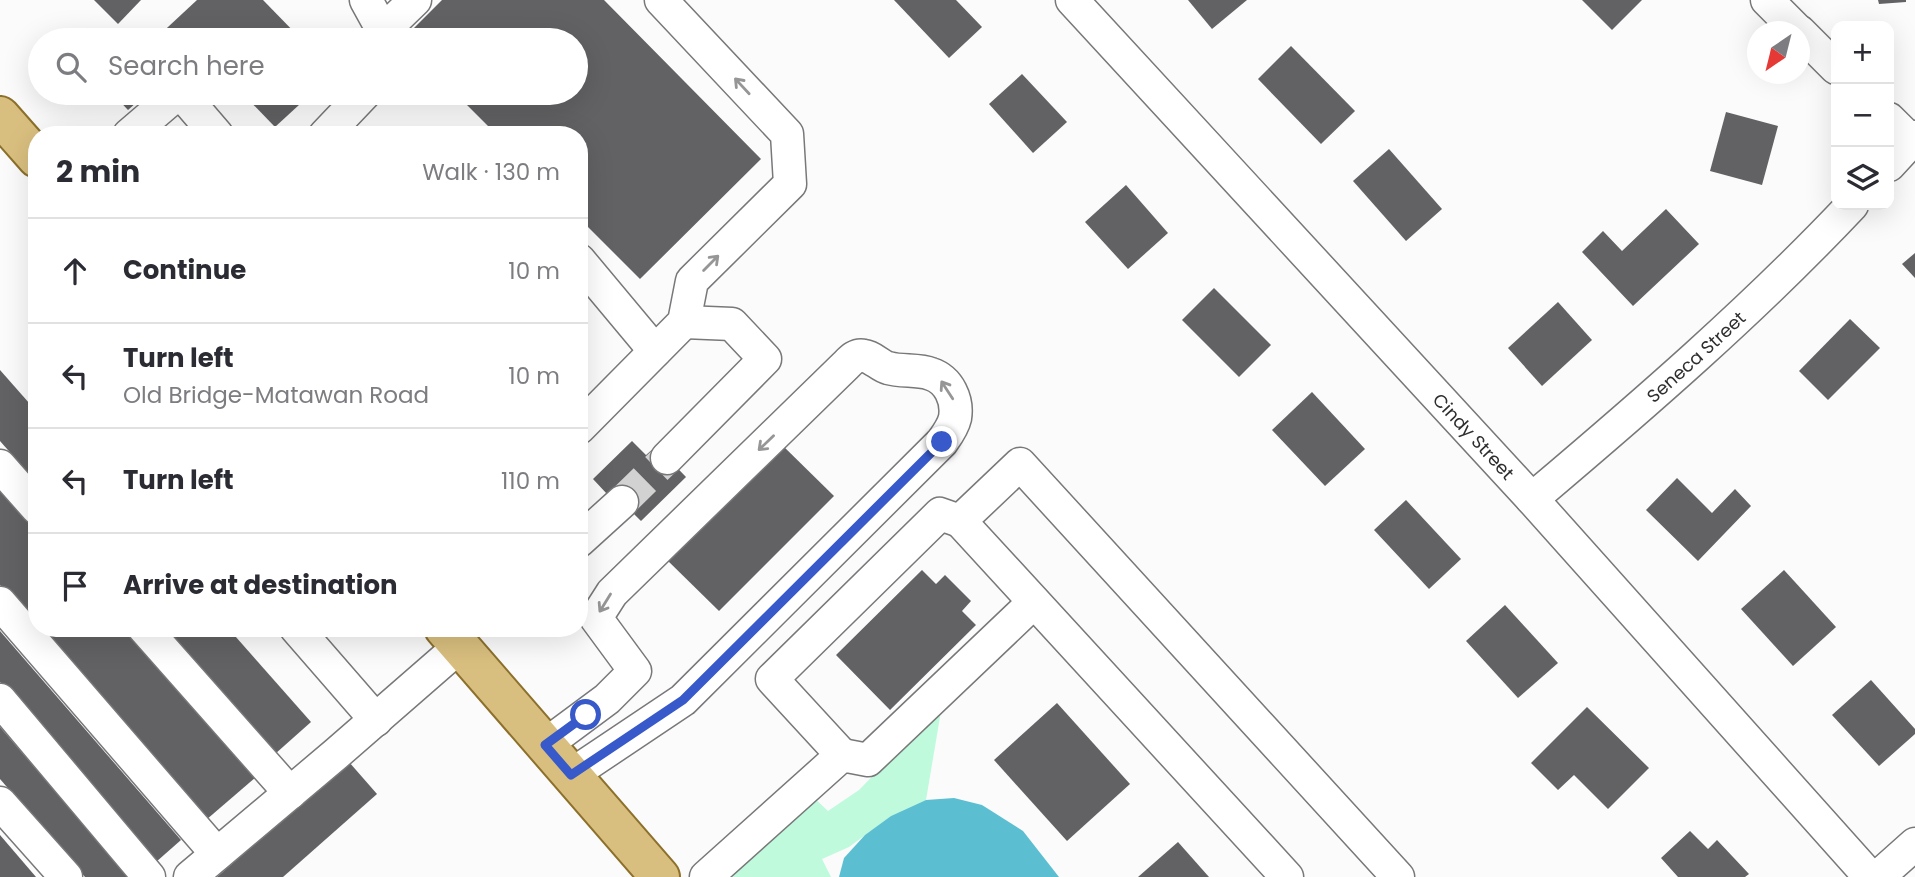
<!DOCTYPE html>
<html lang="en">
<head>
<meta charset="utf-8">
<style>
	:root { --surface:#fff; --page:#f7f7f7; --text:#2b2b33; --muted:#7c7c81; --line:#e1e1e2 }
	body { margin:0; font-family:Poppins,sans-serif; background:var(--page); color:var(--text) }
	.controls { position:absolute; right:21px; top:21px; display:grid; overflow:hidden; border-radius:14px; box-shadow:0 7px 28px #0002 }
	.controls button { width:63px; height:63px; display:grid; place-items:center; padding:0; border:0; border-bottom:2px solid var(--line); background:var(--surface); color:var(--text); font:35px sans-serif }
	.compass { position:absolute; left:1747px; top:21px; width:63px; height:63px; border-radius:50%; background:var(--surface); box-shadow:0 7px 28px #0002; rotate:215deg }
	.stop { position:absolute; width:21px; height:21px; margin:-16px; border:5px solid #3759ca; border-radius:50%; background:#fff }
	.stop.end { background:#3759ca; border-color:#fff; box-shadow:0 2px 7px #0008 }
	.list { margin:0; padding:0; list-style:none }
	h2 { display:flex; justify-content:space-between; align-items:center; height:91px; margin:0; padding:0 28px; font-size:30px }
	h2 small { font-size:23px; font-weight:400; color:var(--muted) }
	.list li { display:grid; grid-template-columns:46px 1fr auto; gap:21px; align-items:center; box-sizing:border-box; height:105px; padding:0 28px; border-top:2px solid var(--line) }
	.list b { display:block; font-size:26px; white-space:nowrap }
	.list p { margin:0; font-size:23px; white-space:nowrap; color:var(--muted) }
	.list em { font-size:23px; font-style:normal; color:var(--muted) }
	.icon { flex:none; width:38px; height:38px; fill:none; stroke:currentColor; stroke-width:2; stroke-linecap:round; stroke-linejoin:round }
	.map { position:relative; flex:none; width:1915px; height:877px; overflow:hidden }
	.search { position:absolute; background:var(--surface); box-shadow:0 7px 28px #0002; left:28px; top:28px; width:560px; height:77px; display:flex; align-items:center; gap:18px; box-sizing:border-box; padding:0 24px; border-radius:38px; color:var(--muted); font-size:26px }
	.panel { position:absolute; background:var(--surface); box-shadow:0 7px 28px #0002; left:28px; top:126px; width:560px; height:511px; border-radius:28px }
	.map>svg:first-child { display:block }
	.green { fill:#befadb }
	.water { fill:#5bbfd1 }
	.building { fill:#626163 }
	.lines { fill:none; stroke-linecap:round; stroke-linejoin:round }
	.minor-tunnel { stroke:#d2d2d3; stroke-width:32; stroke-dasharray:32 16; stroke-linecap:butt }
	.minor-casing { stroke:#78787a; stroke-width:35 }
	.major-casing { stroke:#8c702b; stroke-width:42 }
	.minor { stroke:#fff; stroke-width:32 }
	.major { stroke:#d9bf7f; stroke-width:38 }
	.oneway { stroke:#969696 }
	.route { stroke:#3759ca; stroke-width:9 }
	.labels { text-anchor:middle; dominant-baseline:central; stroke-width:7; stroke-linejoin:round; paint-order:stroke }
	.street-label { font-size:18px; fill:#2e2e2e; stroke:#fff }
</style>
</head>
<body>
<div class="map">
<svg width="1915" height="877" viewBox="0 0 1915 877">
	<rect width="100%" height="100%" fill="#fbfbfc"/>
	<polygon class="green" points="942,705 926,800 891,816 849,847 822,859 831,877 733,877 736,872 760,852 811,795 828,811 859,790"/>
	<polygon class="water" points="954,798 982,805 1023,831 1059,877 839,877 844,858 865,835 891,816 926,800"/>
	<g class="building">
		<polygon points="94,0 141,0 118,24"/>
		<polygon points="197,0 263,0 302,40 154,40"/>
		<polygon points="442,0 604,0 761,159 640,279 579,218 579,135 497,135 455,93 576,93 576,40 402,40"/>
		<polygon points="894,0 956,0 982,27 949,58"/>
		<polygon points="1188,0 1247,0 1212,29"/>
		<polygon points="1582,0 1642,0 1612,30"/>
		<polygon points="1878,0 1906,0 1906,2 1879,4"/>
		<polygon points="1291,46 1355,111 1321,144 1258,79"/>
		<polygon points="1022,74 1067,122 1033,153 989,104"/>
		<polygon points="112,93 147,93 128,110"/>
		<polygon points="242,93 312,93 275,127"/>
		<polygon points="1726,112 1778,126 1762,185 1710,171"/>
		<polygon points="1389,149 1442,209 1406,241 1353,181"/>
		<polygon points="1126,185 1168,233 1128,269 1085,222"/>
		<polygon points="1666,209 1699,244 1633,306 1582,252 1603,231 1622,251"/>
		<polygon points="1915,253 1915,278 1902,264"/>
		<polygon points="1214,288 1271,345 1239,377 1182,320"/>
		<polygon points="1558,302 1592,340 1542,386 1508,348"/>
		<polygon points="1850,319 1880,348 1828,400 1799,371"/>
		<polygon points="0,370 37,412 37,483 0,441"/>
		<polygon points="1312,392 1365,449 1325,486 1272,430"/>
		<polygon points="632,441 646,455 656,446 686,477 641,521 610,490 607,494 593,479"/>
		<polygon points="779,442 834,496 719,611 664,557"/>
		<polygon points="1677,478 1712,513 1735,489 1751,506 1698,561 1646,510"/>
		<polygon points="0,485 37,527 37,627 0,585"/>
		<polygon points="1406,500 1461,559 1429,589 1374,530"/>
		<polygon points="922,570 936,584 945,575 971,601 962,611 976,625 890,710 836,655"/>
		<polygon points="1784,570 1836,627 1793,666 1741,609"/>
		<polygon points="1505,605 1558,663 1518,698 1466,641"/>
		<polygon points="38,628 126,628 256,777 206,820"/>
		<polygon points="165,628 228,628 311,722 275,754"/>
		<polygon points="0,631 181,840 156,862 0,682"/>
		<polygon points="1871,680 1915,729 1915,734 1879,766 1832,715"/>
		<polygon points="1057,703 1130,784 1067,841 994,760"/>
		<polygon points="1587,707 1649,768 1608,809 1574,775 1558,790 1531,763"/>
		<polygon points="0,727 129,877 85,877 0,779"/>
		<polygon points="349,762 377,794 283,877 217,877"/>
		<polygon points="1690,831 1708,849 1717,840 1749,874 1745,877 1678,877 1661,858"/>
		<polygon points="0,835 36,877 0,877"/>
		<polygon points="1178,842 1209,877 1138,877"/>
	</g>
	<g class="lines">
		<polyline class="minor-tunnel" points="622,502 667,458"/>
		<defs>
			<g id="minor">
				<polyline points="366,0 388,40"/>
				<path id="s1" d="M1072,0L1532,499L1870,877"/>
				<polyline points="1767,0 1799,32"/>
				<polyline points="384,30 415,0"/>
				<polyline points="1800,32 1836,68"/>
				<polyline points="181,93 217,135"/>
				<polyline points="1889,119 1911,141"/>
				<polyline points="129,135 178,93"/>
				<polyline points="325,135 365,93"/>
				<polyline points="1889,165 1915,137"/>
				<polyline points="579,260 655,351"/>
				<polyline points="579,428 684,322 692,281 790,184 787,134 661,0"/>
				<polyline points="667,458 765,359 732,324 684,322"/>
				<polyline points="0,466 37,508"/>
				<path id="s2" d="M1532,499C1642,406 1753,310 1852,205"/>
				<polyline points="579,541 622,502"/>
				<polyline points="0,603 217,854"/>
				<polyline points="144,628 290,793"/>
				<polyline points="296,628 376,720"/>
				<polyline points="0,700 149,877"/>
				<path d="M545,745L607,699L635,671L596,618L612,593L846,365C851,360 856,354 864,356C873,357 880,366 888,368C902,372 918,369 931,374C949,380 958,400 955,418C953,427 947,435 942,442L683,700L571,775"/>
				<polyline points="842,755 772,679 940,514 960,521"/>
				<polyline points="0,803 66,877"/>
				<polyline points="190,877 336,754 460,646"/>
				<polyline points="706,877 842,755 868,760 1034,602"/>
				<polyline points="1287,877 960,521 1020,464 1398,877"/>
				<polyline points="1878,877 1915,844"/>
			</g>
			<g id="major">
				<polyline points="0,116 37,158"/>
				<polyline points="444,628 660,877"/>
			</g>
		</defs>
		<use href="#minor" class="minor-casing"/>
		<use href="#major" class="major-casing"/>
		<use href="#minor" class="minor"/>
		<use href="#major" class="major"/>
	</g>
	<defs><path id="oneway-shaft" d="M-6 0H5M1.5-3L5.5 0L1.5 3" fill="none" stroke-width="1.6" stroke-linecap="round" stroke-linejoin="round" transform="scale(1.75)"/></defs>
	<g class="oneway">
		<use href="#oneway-shaft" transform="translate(742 86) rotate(-133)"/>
		<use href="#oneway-shaft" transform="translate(711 263) rotate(-45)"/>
		<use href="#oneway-shaft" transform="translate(947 390) rotate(-123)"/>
		<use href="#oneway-shaft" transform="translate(766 443) rotate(136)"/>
		<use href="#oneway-shaft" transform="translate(605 603) rotate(122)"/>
	</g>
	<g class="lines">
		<polyline class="route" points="586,715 545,745 571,775 683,700 942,442"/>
	</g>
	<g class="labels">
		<g class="street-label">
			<text stroke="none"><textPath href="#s2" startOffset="217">Seneca Street</textPath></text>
			<text stroke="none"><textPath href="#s1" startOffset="593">Cindy Street</textPath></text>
		</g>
	</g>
</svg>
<div class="controls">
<button>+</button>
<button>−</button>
<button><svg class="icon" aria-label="layers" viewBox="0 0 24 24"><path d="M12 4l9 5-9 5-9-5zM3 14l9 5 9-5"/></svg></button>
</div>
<svg class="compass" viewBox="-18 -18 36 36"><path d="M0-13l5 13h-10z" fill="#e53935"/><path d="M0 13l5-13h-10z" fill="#7c7c81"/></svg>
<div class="stop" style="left:586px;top:715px"></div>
<div class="stop end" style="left:942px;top:442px"></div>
<div class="search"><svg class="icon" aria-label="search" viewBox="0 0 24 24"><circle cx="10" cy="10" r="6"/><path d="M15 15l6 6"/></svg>Search here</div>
<section class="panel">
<h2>2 min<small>Walk · 130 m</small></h2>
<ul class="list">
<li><svg class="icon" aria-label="ahead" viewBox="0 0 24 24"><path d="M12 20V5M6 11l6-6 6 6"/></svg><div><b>Continue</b></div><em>10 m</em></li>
<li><svg class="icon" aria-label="left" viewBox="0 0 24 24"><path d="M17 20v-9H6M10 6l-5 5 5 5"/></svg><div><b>Turn left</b><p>Old Bridge-Matawan Road</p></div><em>10 m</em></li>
<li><svg class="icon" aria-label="left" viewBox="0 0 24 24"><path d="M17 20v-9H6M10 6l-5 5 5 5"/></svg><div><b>Turn left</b></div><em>110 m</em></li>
<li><svg class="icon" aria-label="arrive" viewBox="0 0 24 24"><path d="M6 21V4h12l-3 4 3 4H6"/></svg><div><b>Arrive at destination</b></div></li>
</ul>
</section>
</div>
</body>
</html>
